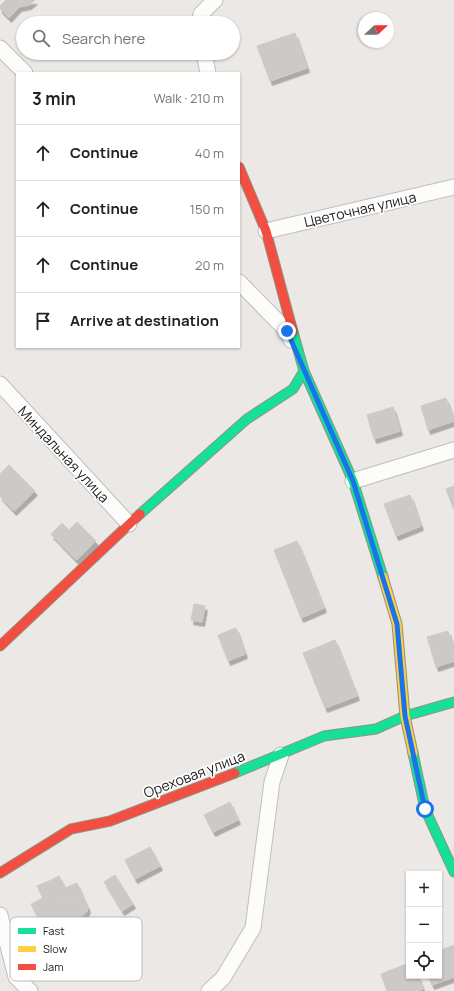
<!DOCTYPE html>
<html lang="en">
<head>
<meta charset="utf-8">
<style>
	:root { --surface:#fff; --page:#f2f2f2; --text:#202124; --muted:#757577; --line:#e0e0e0 }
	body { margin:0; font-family:Manrope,sans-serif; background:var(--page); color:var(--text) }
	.controls { position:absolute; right:12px; bottom:12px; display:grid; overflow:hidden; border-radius:0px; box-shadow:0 1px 3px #0004 }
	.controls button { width:36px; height:36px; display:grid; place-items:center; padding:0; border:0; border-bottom:1px solid var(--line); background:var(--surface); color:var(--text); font:20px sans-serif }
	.compass { position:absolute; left:358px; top:12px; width:36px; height:36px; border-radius:50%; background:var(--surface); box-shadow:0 1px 3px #0004; rotate:68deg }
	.stop { position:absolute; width:12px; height:12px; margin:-9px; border:3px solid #1a73e8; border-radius:50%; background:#fff }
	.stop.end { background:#1a73e8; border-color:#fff; box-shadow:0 1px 4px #0008 }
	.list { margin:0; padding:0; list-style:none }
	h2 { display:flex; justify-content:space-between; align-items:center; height:52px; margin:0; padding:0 16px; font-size:17px }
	h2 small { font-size:13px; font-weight:400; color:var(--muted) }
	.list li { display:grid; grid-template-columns:26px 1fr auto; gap:12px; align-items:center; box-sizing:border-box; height:56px; padding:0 16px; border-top:1px solid var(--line) }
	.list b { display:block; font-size:15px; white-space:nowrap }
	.list em { font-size:13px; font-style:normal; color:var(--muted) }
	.icon { flex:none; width:22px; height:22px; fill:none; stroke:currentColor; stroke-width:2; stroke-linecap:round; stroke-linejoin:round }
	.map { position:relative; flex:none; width:454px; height:991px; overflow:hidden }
	.search { position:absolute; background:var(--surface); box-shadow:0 1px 3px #0004; left:16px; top:16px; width:224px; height:44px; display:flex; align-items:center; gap:10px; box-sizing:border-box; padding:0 14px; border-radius:22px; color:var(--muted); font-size:15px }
	.panel { position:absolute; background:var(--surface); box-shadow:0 1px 3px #0004; left:16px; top:72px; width:224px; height:276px; border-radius:0px }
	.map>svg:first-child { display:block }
	.building { fill:#ccc9c6; stroke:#cecac7; filter:url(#shadow) }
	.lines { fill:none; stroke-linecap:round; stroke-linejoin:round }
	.street-casing { stroke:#c0bfbd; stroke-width:17 }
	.fast-casing { stroke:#92927f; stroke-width:11 }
	.slow-casing { stroke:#92927f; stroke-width:11 }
	.jam-casing { stroke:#92927f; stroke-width:11 }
	.street { stroke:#fcfcfb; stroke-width:15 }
	.fast { stroke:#16e098; stroke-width:9 }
	.slow { stroke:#ffcf43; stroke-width:9 }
	.jam { stroke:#f24e42; stroke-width:9 }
	.route { stroke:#1a73e8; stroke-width:5 }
	.labels { text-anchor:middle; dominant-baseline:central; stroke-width:3.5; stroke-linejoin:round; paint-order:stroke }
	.street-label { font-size:14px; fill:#1c1c1c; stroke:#fff }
	.key { fill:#fff; stroke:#bbb; stroke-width:1 }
	.key-label { font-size:11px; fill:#1c1c1c }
</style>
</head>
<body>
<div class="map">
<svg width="454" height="991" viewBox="0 0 454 991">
	<defs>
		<filter id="shadow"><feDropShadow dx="2.5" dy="4.5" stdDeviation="0" flood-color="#0004"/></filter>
	</defs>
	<rect width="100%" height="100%" fill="#ebe8e5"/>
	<g class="building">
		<polygon points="6,0 35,0 29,5 19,7 9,18 0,9 0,6"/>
		<polygon points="295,33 307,68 270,81 257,46"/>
		<polygon points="446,398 454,421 428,430 421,406"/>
		<polygon points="393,407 400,431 374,439 367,415"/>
		<polygon points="9,465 35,491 14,511 0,496 0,474"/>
		<polygon points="454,486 454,510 446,489"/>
		<polygon points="410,495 421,526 396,536 384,504"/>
		<polygon points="77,522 96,541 76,560 51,534 62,523 69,530"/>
		<polygon points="297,541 324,608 301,618 274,550"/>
		<polygon points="194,604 205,606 202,622 191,620"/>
		<polygon points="236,628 245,654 228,661 218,635"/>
		<polygon points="448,631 454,650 454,661 436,667 427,637"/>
		<polygon points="335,640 357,696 325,708 303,653"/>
		<polygon points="230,802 238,820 213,832 204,815"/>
		<polygon points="150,847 160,866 135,879 125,860"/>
		<polygon points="115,875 133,904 122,911 104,882"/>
		<polygon points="59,876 65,888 77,883 82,895 60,905 49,881"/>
		<polygon points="49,881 60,905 37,916 31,904 43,898 37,886"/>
		<polygon points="82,895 88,908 86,913 68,922 60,905"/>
		<polygon points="60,905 68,922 49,930 42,928 37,916"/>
		<polygon points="454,945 454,977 432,985 428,976 439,976 439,951"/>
		<polygon points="409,963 409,976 418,976 423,989 417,991 387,991 381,974"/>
	</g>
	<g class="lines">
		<defs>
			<g id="street">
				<polyline points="200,23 201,14 215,0"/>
				<polyline points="0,48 25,73"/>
				<polyline points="204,53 208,73"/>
				<polyline points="266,231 454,187"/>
				<polyline points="239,282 287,331 291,340"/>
				<polyline points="0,384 129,524"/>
				<polyline points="353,481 454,450"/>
				<polyline points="0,915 16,977 30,991"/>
				<polyline points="209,991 223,978 253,928 272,782 281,755"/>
			</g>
			<g id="fast">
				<polyline points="293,332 304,371 353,481 383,577"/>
				<polyline points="140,514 247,419 293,389 304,371"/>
				<polyline points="413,753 425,809 454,872"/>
				<polyline points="235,773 324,736 376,729 405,716 454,702"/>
			</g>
			<polyline id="slow" points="383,577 397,624 405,716 413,753"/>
			<g id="jam">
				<polyline points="239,167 266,231 293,332"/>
				<polyline points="0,646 140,514"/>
				<polyline points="0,873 71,829 110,821 235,773"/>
			</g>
		</defs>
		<use href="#street" class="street-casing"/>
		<use href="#fast" class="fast-casing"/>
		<use href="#slow" class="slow-casing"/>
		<use href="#jam" class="jam-casing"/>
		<use href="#street" class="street"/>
		<use href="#fast" class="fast"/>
		<use href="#slow" class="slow"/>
		<use href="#jam" class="jam"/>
	</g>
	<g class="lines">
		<polyline class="route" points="287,331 353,481 397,624 405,716 425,809"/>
	</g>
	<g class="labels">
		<g class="street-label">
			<text transform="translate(360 209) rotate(-13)">Цветочная улица</text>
			<text transform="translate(64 454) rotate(47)">Миндальная улица</text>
			<text transform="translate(194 774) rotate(-21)">Ореховая улица</text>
		</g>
	</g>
	<rect x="10" y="917" width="132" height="64" rx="6" class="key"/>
	<rect x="18" y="928" width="18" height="6" fill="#16e098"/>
	<rect x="18" y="946" width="18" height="6" fill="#ffcf43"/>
	<rect x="18" y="964" width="18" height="6" fill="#f24e42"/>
	<g class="key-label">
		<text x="43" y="935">Fast</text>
		<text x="43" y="953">Slow</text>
		<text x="43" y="971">Jam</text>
	</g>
</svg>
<div class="controls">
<button>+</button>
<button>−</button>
<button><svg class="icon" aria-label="locate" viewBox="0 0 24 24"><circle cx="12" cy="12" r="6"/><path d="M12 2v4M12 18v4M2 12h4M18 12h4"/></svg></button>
</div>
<svg class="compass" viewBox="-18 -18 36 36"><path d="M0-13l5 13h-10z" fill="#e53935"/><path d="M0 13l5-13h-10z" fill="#757577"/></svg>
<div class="stop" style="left:425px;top:809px"></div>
<div class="stop end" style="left:287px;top:331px"></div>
<div class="search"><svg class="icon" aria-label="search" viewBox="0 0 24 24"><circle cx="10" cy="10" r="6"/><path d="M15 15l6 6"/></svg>Search here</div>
<section class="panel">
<h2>3 min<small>Walk · 210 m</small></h2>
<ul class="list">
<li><svg class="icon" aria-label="ahead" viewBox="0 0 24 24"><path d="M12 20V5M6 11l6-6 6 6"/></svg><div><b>Continue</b></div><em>40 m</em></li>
<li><svg class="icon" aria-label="ahead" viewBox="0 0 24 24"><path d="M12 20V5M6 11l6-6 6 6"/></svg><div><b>Continue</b></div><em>150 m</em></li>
<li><svg class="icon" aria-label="ahead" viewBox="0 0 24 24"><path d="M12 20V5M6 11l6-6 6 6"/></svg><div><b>Continue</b></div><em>20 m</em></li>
<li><svg class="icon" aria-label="arrive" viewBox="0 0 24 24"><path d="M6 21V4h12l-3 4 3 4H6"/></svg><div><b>Arrive at destination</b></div></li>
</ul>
</section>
</div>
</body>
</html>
